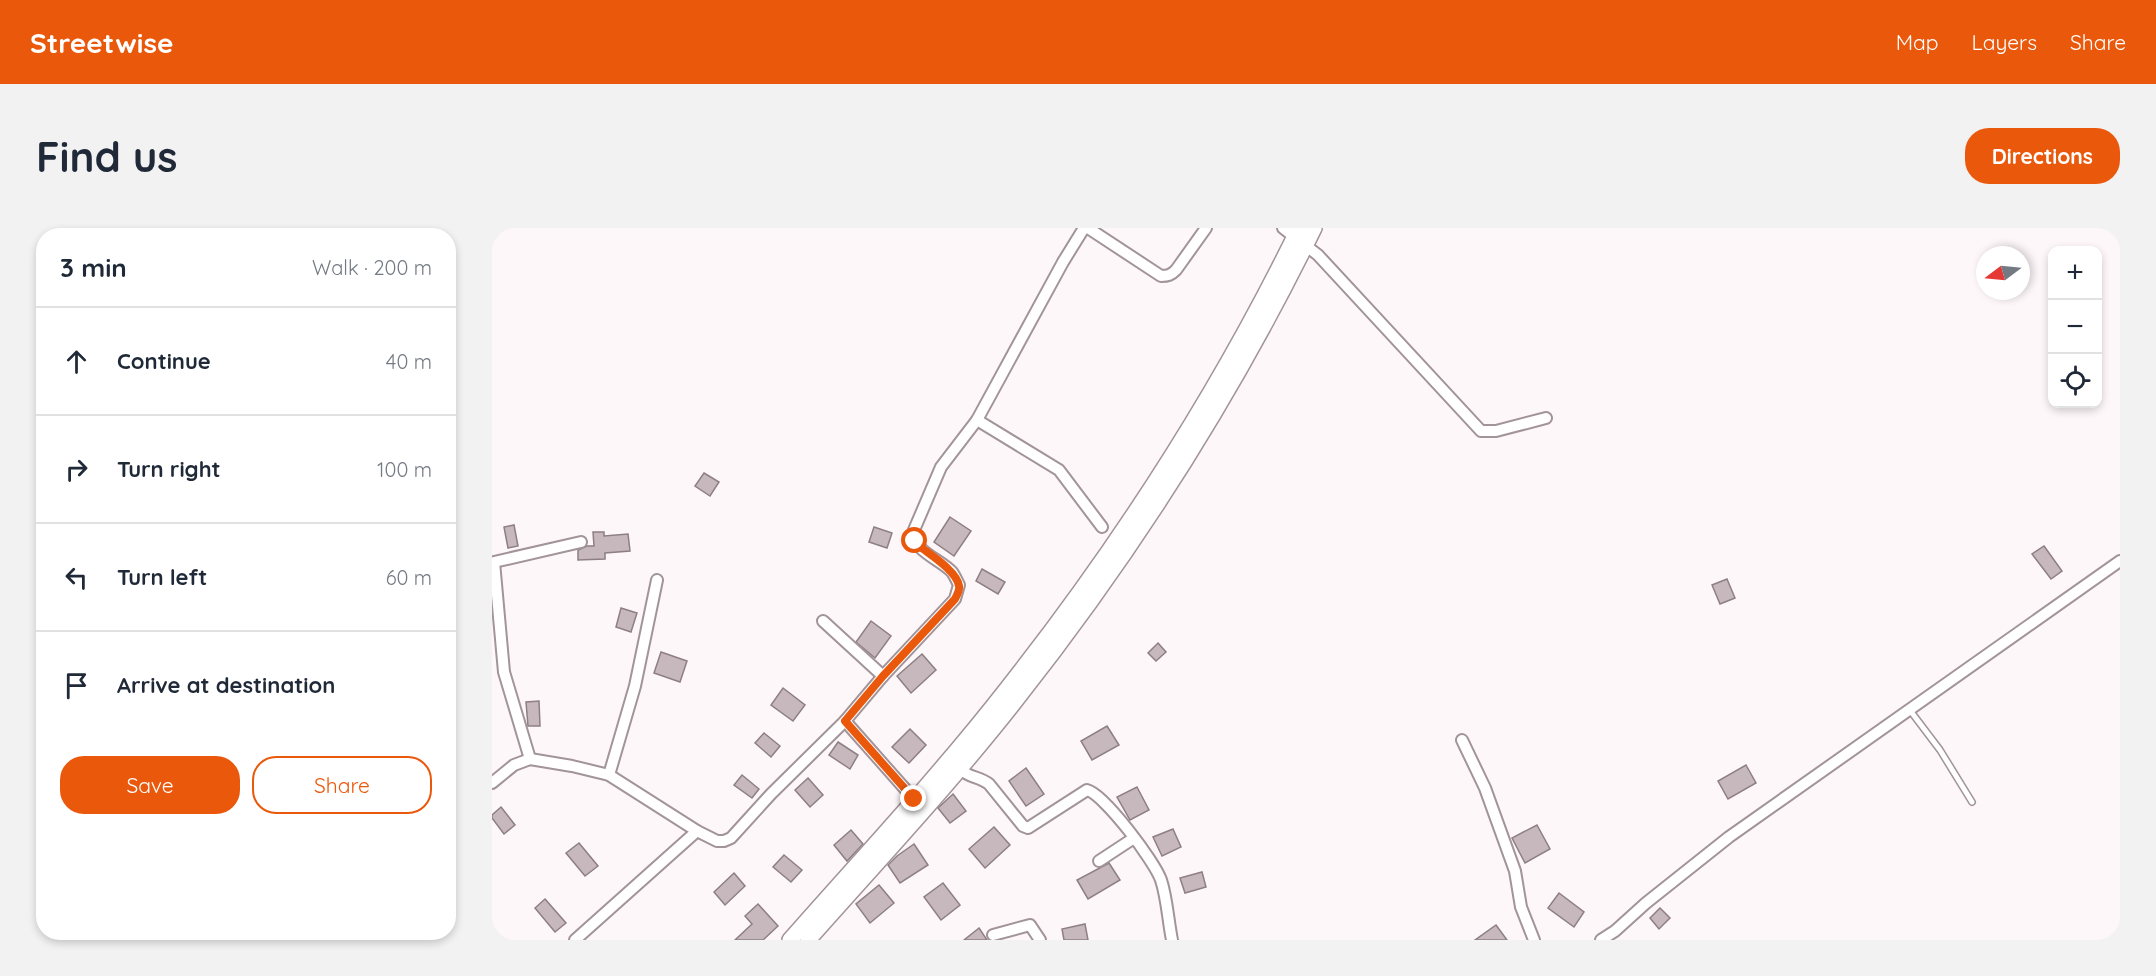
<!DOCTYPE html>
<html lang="en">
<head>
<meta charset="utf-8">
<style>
	:root { --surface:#fff; --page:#f2f2f3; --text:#1f2937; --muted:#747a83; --line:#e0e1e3; --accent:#ea580c }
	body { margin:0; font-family:Quicksand,sans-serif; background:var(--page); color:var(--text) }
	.controls { position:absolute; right:18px; top:18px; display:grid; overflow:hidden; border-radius:12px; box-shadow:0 3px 9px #0003 }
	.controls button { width:54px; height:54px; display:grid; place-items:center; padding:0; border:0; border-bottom:2px solid var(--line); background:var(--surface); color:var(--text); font:30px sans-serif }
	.compass { position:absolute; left:1484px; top:18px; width:54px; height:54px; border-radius:50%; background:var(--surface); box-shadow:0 3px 9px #0003; rotate:254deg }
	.stop { position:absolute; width:18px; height:18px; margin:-14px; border:4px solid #ea580c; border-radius:50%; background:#fff }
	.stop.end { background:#ea580c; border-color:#fff; box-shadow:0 2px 6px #0008 }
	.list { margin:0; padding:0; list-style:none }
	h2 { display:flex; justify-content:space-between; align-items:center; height:78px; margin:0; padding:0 24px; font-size:26px }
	h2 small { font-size:20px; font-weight:400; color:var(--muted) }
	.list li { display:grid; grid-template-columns:39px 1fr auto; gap:18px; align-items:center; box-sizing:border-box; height:108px; padding:0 24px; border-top:2px solid var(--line) }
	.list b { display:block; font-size:22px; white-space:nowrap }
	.list em { font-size:20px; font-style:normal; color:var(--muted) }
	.actions { display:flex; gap:12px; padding:18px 24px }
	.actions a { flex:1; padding:14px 0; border:2px solid var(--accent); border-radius:24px; text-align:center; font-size:21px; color:var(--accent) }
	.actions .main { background:var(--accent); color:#fff }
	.icon { flex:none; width:33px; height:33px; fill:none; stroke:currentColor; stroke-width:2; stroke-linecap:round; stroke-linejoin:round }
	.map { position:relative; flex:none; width:1628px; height:712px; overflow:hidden; border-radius:24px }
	header { display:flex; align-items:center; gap:36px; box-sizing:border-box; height:84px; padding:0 30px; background:var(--accent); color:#fff }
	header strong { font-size:28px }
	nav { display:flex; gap:33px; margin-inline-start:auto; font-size:21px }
	.intro { display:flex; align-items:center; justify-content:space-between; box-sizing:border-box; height:144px; padding:0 36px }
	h1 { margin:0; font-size:42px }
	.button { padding:15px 27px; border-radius:24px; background:var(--accent); color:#fff; font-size:21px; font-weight:700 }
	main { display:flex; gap:36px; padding:0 36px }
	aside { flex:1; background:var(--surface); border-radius:24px; box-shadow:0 3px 9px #0003 }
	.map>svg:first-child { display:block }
	.building { fill:#c7b8be; stroke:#8d7f84; stroke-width:1.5 }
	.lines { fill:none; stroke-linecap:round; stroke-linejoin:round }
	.lane-casing { stroke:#a29499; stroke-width:8 }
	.street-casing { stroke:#a29499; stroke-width:14 }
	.secondary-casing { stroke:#a29499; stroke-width:18 }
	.lane { stroke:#fff; stroke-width:5 }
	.street { stroke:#fff; stroke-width:10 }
	.secondary { stroke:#fff; stroke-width:15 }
	.route { stroke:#ea580c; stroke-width:8 }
</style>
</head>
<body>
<header>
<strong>Streetwise</strong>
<nav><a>Map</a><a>Layers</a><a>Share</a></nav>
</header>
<div class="intro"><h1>Find us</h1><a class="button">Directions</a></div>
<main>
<aside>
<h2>3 min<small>Walk · 200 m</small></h2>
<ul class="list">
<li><svg class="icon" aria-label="ahead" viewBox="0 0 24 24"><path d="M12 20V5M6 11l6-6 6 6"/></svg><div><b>Continue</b></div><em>40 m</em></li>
<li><svg class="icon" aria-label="right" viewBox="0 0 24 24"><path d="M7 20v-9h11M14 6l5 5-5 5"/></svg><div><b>Turn right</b></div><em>100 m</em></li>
<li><svg class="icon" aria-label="left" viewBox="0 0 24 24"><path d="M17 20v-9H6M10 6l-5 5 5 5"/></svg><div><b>Turn left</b></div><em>60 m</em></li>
<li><svg class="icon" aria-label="arrive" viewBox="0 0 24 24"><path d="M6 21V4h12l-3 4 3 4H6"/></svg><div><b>Arrive at destination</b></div></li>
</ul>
<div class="actions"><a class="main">Save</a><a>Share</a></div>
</aside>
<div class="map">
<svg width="1628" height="712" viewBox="0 0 1628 712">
	<rect width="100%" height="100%" fill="#fef7fa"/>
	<g class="building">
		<polygon points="212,245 227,254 218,268 203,258"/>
		<polygon points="458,289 479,303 462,328 442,314"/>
		<polygon points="22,297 26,318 16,320 12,299"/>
		<polygon points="382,299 400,305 395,320 377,314"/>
		<polygon points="101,304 112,304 112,308 136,306 138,323 113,325 113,331 86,332 86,322 95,318 102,318"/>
		<polygon points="1552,318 1570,343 1559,351 1540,326"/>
		<polygon points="490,341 513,354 506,366 484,353"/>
		<polygon points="1235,351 1243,370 1228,376 1220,357"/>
		<polygon points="129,380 145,385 139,404 124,399"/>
		<polygon points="379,393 399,408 383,430 364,414"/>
		<polygon points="666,415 674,424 664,433 656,425"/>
		<polygon points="169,424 195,433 188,454 162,445"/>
		<polygon points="430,426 444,442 419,465 405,448"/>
		<polygon points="291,460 313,477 301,493 279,477"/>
		<polygon points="47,473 48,498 36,498 34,474"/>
		<polygon points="615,498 627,517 600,532 589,513"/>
		<polygon points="418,501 434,517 417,535 400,519"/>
		<polygon points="272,505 288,518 279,529 263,515"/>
		<polygon points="346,514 366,527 358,541 337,527"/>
		<polygon points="1254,537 1264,555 1236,571 1226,553"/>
		<polygon points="534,540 552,566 534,578 517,553"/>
		<polygon points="250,547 267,561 260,570 242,557"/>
		<polygon points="316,550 331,567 318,579 303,562"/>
		<polygon points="645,559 657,582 638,592 625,569"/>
		<polygon points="461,566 474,583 458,595 446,580"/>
		<polygon points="9,579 23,597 12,606 0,590 0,587"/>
		<polygon points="1045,597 1058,621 1033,635 1020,610"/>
		<polygon points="502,599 518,617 493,640 477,621"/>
		<polygon points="681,601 689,619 670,628 661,609"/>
		<polygon points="359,602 371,616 355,633 342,617"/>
		<polygon points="87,615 106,638 93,648 74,625"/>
		<polygon points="422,616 436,637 408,655 396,637 405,628"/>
		<polygon points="292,627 310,642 299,654 281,639"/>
		<polygon points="617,635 628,652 596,671 585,652"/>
		<polygon points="710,644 714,659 693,665 688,650"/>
		<polygon points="242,645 253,658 233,677 222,664"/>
		<polygon points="451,655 468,677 449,692 432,669"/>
		<polygon points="387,657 402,675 378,695 364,676"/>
		<polygon points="1067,665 1092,684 1082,699 1056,680"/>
		<polygon points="53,671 74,695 63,704 43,680"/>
		<polygon points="266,676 286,698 271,712 243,712 260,696 253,688"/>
		<polygon points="1168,680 1178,690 1167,701 1158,690"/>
		<polygon points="593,696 596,712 572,712 570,701"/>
		<polygon points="1004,697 1015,712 983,712"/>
		<polygon points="487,700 495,712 472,712"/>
	</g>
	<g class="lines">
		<defs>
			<polyline id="lane" points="1417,481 1448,522 1480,574"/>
			<g id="street">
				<path d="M596,0L669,48C676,48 679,47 684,42L714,0"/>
				<polyline points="791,0 826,27 989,203 1004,203 1054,190"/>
				<polyline points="485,192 567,242 610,299"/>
				<polyline points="331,393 391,448"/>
				<polyline points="353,493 422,571"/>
				<polyline points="970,512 993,560 1023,643 1029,679 1042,712"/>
				<polyline points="38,531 12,444 2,334 89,314"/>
				<path d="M467,540C476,550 487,548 497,556L531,598L536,600L595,562C612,566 663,634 669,652C675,670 676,692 680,712"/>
				<polyline points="117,547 143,458 165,352"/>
				<path d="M0,555L22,537L38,531L80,538L117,547L205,603L225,613H232L239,610L279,566L353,493L391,448L463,371L467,357C465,353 463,348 460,344C448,331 418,322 422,302L449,239L485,192L571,34L592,0"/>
				<polyline points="607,633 642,610"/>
				<polyline points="501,707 538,697 548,712"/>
				<polyline points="83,712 205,603"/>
				<polyline points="1109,712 1123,703 1154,675 1237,609 1628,333"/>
			</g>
			<g id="secondary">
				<path d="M298,712C371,629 446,549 514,462C627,319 727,164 807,0"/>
				<path d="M316,712C386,633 459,555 524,472C640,325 740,168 822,0"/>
			</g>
		</defs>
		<use href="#lane" class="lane-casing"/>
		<use href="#street" class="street-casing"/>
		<use href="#secondary" class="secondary-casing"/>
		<use href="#lane" class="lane"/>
		<use href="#street" class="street"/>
		<use href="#secondary" class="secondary"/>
	</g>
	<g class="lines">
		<path class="route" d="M422,571L353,493L391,448L463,371C465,367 468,362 467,358C465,343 437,326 426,317L423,313"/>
	</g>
</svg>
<div class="controls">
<button>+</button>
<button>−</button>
<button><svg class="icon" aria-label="locate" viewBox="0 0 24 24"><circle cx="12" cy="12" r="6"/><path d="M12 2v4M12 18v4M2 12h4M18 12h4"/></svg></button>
</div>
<svg class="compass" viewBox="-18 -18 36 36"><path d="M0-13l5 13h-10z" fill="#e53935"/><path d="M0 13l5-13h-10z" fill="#747a83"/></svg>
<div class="stop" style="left:423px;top:313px"></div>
<div class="stop end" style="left:422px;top:571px"></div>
</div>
</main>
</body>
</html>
